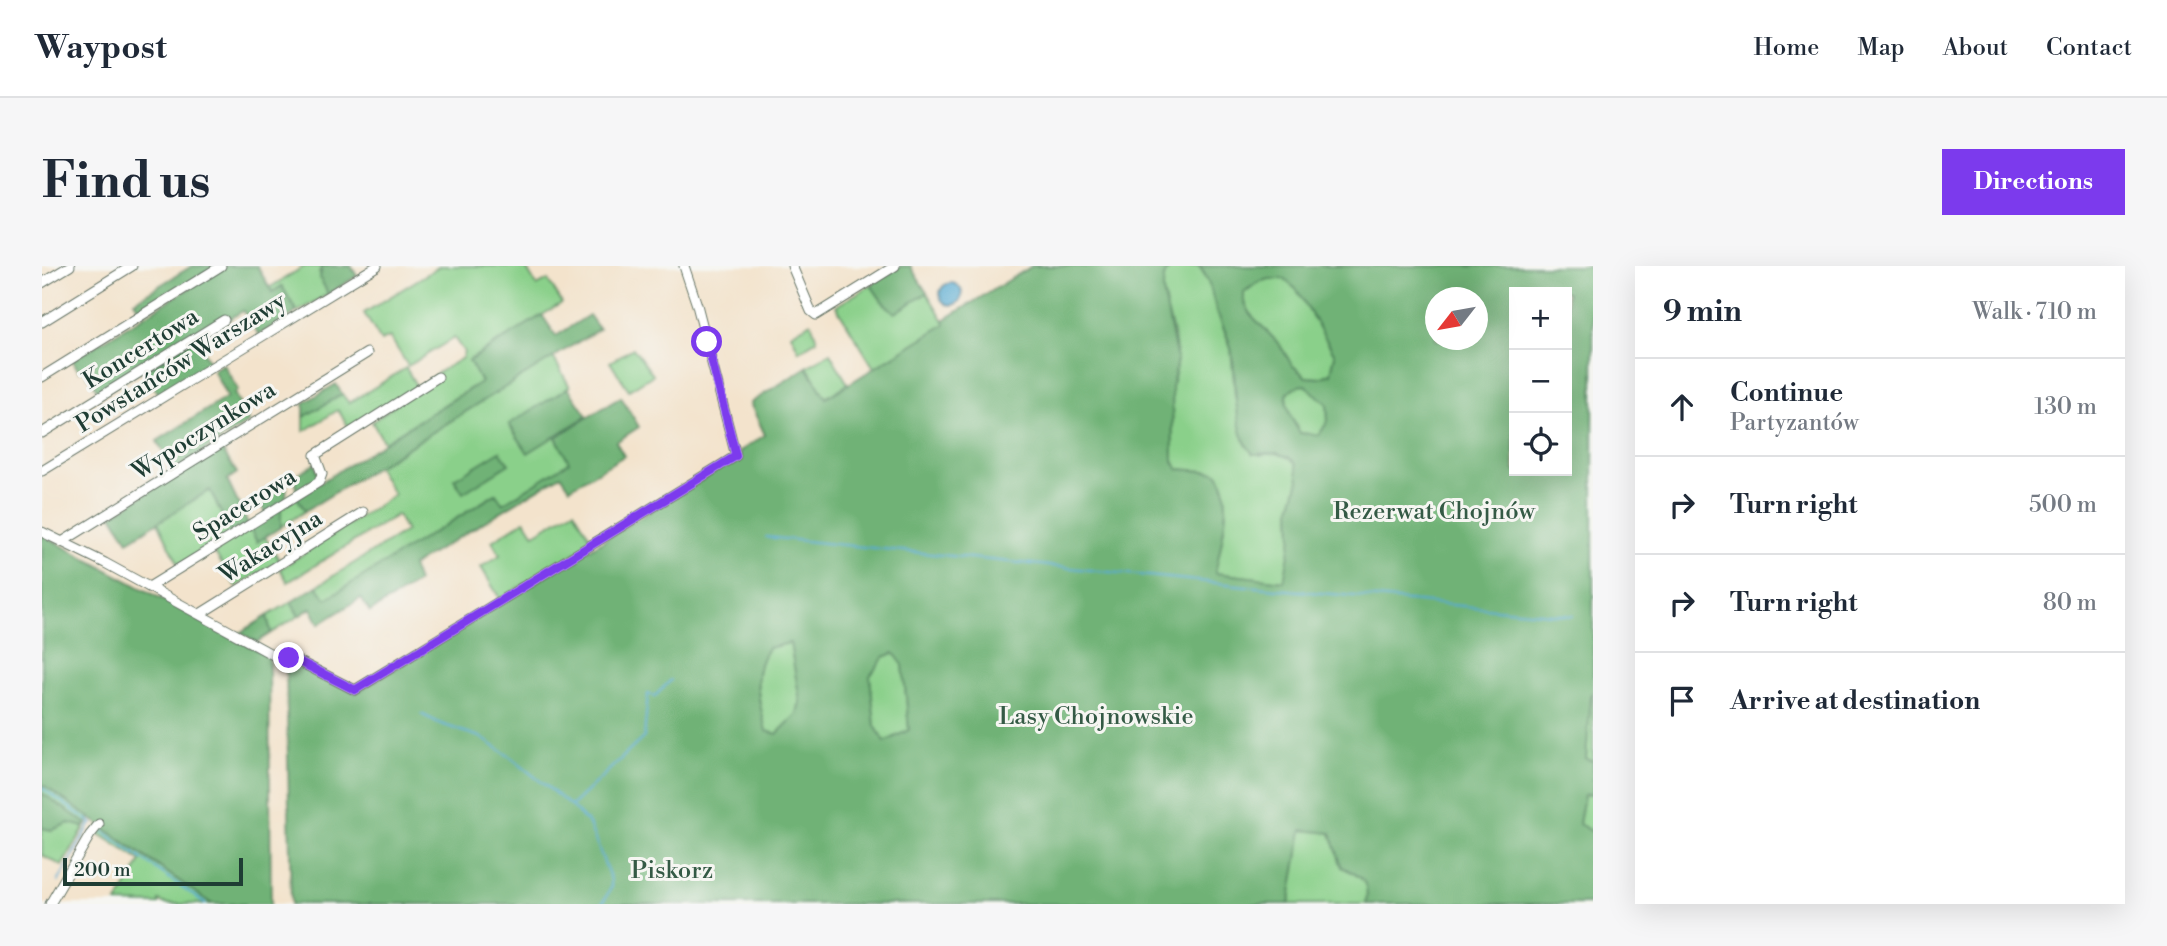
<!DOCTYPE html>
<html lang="en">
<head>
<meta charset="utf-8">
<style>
	:root { --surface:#fff; --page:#f6f6f7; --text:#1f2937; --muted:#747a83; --line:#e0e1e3; --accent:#7c3aed }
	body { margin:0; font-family:"Libre Bodoni",serif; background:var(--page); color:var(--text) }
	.controls { position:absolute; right:21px; top:21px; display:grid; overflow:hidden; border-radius:0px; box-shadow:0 7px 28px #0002 }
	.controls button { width:63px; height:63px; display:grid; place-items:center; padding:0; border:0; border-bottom:2px solid var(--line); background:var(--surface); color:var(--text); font:35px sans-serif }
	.compass { position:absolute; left:1383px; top:21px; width:63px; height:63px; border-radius:50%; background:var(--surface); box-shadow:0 7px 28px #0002; rotate:239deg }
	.scale { position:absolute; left:21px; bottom:18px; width:180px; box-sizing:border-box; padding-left:7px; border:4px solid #1f3d34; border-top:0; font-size:19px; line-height:24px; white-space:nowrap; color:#1f3d34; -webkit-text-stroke:5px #f6f6f2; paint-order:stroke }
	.stop { position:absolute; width:21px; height:21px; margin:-16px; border:5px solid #7c3aed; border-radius:50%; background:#fff }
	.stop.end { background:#7c3aed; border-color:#fff; box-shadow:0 2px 7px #0008 }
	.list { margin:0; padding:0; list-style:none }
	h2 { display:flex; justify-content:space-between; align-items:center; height:91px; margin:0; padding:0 28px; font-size:30px }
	h2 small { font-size:23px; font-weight:400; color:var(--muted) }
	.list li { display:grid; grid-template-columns:46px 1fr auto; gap:21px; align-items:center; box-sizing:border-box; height:98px; padding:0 28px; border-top:2px solid var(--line) }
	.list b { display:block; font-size:26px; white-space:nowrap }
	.list p { margin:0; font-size:23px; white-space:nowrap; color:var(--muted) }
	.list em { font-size:23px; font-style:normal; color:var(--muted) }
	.icon { flex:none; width:38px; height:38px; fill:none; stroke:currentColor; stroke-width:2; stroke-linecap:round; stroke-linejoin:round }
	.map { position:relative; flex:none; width:1551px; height:638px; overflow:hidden; border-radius:0px }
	header { display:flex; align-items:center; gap:42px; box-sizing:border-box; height:98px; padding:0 35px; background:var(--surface); border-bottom:2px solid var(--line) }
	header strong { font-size:33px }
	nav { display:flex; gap:38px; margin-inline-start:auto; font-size:24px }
	.intro { display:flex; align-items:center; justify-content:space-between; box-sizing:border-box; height:168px; padding:0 42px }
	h1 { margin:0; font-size:49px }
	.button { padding:18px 32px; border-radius:0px; background:var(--accent); color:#fff; font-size:24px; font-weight:700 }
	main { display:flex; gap:42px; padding:0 42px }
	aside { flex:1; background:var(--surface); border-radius:0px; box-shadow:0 7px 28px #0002 }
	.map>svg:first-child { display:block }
	.green { fill:#8ad08a; stroke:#54865f; stroke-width:2 }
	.forest { fill:#6fb276; stroke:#477855; stroke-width:2; fill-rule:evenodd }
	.water { fill:#56aad2; stroke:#3a7483; stroke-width:2 }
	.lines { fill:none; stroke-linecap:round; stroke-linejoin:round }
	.stream { stroke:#56aad2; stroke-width:2 }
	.minor-casing { stroke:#697769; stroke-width:11 }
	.minor { stroke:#fff; stroke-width:9 }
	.route { stroke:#7c3aed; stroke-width:9 }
	.labels { text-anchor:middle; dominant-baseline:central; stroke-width:6; stroke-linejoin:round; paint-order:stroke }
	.street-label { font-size:24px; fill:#1f3d34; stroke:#f6f6f2 }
	.park-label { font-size:24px; fill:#345a45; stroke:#f6f6f2 }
</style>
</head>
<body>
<header>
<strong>Waypost</strong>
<nav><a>Home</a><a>Map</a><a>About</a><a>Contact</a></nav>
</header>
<div class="intro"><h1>Find us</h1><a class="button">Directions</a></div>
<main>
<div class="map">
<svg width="1551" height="638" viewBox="0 0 1551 638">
	<rect width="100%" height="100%" fill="#f6f6f2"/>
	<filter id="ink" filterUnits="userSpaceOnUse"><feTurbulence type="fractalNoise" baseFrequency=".0143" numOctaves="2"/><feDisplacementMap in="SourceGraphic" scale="14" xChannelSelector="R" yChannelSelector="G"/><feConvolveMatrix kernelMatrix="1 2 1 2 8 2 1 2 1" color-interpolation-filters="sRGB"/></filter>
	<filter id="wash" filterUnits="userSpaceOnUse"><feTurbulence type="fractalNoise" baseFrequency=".00686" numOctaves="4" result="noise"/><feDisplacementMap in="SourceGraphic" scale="28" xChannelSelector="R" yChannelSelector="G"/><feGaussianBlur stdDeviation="1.57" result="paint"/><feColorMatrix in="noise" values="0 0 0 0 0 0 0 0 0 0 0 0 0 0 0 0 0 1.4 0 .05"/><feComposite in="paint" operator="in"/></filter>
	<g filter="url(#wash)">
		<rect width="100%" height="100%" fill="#f3e3cc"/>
		<g class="green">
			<polygon points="263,0 280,0 277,6 286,28 255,46 227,22"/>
			<polygon points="398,0 483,0 495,20 506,14 520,37 427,94 440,115 342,176 330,156 397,106 420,92 422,86 412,72 366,100 348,71 339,75 322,47"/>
			<path d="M1129,0H1157L1170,21L1174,43L1189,83L1193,130L1204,179L1218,189L1235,187L1249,192L1254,198L1256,208L1257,214L1249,242L1250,270L1248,290L1242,315L1172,307C1179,278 1194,232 1174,206L1136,203L1131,195L1130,120C1135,105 1135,86 1132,70C1128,48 1110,19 1129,0Z"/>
			<polygon points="1227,13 1242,13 1255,24 1293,89 1289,107 1278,112 1264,111 1250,99 1238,79 1209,49 1202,35 1202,27 1216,16"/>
			<polygon points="829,19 840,35 853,47 885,27 904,58 832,102 794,40"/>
			<polygon points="769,56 775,74 757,85 749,68"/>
			<polygon points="591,82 611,109 587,124 568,96"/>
			<polygon points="788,87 806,118 783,132 765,101"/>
			<polygon points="511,91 528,121 467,159 486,186 513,170 528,196 460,238 453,228 284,334 275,320 364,265 355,249 246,316 238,303 352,229 335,201"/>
			<polygon points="364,102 375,121 308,163 296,144 262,165 262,151 300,128 307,137"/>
			<path d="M1264,119L1285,138L1286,155L1277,169L1258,167C1248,151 1231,121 1264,119Z"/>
			<polygon points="168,223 189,267 137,299 116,256"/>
			<polygon points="255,231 263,245 239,261 239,242"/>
			<polygon points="532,244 551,276 458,333 439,301 458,289 450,275 483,254 492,268"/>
			<polygon points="207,261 215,275 223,271 238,295 194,321 171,284"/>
			<polygon points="249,336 257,350 229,367 225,350"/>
			<path d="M748,376L758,435L755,448L735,468L723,465C719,436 707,409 726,382Z"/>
			<polygon points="852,387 861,398 867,464 843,476 833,460 828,410 842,391"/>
			<polygon points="1551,427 1551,495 1544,493 1549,428"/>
			<polygon points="0,518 48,552 45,558 0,527"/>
			<polygon points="1551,528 1551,566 1537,558 1542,529"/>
			<polygon points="27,557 43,561 20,600 0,589 0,562 10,564"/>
			<polygon points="58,560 170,638 124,638 117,635 117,638 75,637 99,595 53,565"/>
			<path d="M1260,564L1289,567L1300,601C1319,610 1328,615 1324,638H1247Z"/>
		</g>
		<g class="forest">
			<polygon points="150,0 174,0 100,47 92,35"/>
			<polygon points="184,0 215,0 230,26 240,20 255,46 217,69 201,45 58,129 42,103 37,105 30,94"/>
			<polygon points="280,0 309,0 315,10 286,28 278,12"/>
			<polygon points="859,0 868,0 885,27 853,47 840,35 829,19"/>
			<path d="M990,0H1129C1122,5 1121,17 1121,25L1135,94L1130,120L1131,195L1136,203L1174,206C1194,224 1178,284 1173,307L1242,315L1250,271L1249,242L1257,214L1254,198L1248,192L1235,187L1211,188C1190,164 1195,116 1190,87C1188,73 1180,59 1175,46C1169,29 1169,14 1157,0H1551V427L1549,429L1544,493L1551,495V528L1542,529L1537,558L1551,566V638H1324C1328,615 1319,610 1300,601L1289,567L1260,564L1247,638H249L244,399L251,395L314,427L698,190V185L723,169L708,137L765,101L784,132L903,58L902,54ZM1227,13H1242L1255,24L1293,89L1289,108L1277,112L1264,111L1250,99L1238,79L1209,49L1202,35V26L1216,16ZM1472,26H1525V205H1472ZM1394,32H1436V74H1394ZM1263,119L1285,138L1286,155L1277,169L1258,167C1248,151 1231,121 1263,119ZM748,377L758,435L755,448L735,468L724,465C718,436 707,409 726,382ZM852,387L861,399L867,464L843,476L833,460L828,410L842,391Z"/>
			<polygon points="500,49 514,70 547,49 557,63 263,245 255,231 439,116 427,95"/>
			<polygon points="154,73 169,99 118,131 102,106"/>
			<polygon points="181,98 196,124 192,127 207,156 132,204 115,175 185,131 171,104"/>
			<polygon points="294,118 300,128 262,151 262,137"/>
			<polygon points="526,122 545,150 486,187 467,158"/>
			<polygon points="579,131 597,161 574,176 582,190 528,222 519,209 370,300 376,316 328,346 319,332 277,358 269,342 257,350 249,336 275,320 284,333 454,228 461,238 527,196 514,171"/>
			<polygon points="178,181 195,207 185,214 206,258 189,268 168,224 86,275 70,249"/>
			<polygon points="458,185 467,198 421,227 412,213"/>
			<polygon points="273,197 277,214 254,228 254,209"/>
			<polygon points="245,214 244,235 223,247 216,232"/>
			<polygon points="239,242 239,261 215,276 207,261"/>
			<polygon points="0,269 227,390 229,638 170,638 0,518"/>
			<polygon points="225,350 229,367 215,376 198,367"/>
			<polygon points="0,527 45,558 43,561 27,557 10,564 0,562"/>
		</g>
		<circle class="water" cx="909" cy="28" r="11"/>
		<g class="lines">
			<g class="stream">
				<polyline points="724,271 1224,322 1530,350"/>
				<polyline points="379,448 399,458 438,471 467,490 529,540 547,558 569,614 569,622 560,638"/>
				<polyline points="0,522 51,558"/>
				<polyline points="529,540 602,471 606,428 613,430 629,414"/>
				<polyline points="59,564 164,638"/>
				<polyline points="16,616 49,557"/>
			</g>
		</g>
	</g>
	<g filter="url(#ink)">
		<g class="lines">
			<defs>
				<g id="minor">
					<polyline points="750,0 769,45 774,49 853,0"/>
					<polyline points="0,17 28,0"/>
					<polyline points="0,56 90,0"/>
					<polyline points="0,111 179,0"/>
					<polyline points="0,167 182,54"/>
					<polyline points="0,205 335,0"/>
					<polyline points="0,266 63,297 233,390 254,394 313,424 694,190 655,39 642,0"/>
					<polyline points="20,276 325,87"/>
					<polyline points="107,321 277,216 280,208 273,189 396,111"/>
					<polyline points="158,348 321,246"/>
					<polyline points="8,638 48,569 57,558"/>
				</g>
			</defs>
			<use href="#minor" class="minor-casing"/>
			<use href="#minor" class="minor"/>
		</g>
	</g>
	<g class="lines" filter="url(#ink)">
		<polyline class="route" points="247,392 254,394 313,424 694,190 665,76"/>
	</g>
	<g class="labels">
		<g class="street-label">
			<text transform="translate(99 83) rotate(-32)">Koncertowa</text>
			<text transform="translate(139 97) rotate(-32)">Powstańców Warszawy</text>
			<text transform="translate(162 165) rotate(-32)">Wypoczynkowa</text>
			<text transform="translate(203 239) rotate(-32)">Spacerowa</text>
			<text transform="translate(229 281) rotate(-32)">Wakacyjna</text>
		</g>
		<g class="park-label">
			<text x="1392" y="246">Rezerwat Chojnów</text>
			<text x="1054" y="451">Lasy Chojnowskie</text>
			<text x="630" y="605">Piskorz</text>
		</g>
	</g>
</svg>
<div class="controls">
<button>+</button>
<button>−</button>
<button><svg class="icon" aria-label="locate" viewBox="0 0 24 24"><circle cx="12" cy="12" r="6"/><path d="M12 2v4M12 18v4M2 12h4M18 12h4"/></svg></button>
</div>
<svg class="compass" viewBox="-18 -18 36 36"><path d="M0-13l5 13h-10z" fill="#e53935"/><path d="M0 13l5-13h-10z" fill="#747a83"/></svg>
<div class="scale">200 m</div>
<div class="stop" style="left:665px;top:76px"></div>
<div class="stop end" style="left:247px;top:392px"></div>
</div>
<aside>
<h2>9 min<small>Walk · 710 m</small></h2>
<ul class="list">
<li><svg class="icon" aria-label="ahead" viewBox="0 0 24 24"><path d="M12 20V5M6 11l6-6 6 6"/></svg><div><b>Continue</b><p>Partyzantów</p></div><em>130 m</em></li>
<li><svg class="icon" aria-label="right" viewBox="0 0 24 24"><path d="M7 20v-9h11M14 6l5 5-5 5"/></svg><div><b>Turn right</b></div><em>500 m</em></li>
<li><svg class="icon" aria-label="right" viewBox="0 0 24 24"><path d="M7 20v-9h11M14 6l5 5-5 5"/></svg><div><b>Turn right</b></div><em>80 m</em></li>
<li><svg class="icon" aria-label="arrive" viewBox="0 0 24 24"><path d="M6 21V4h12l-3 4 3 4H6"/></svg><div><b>Arrive at destination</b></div></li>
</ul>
</aside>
</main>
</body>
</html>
